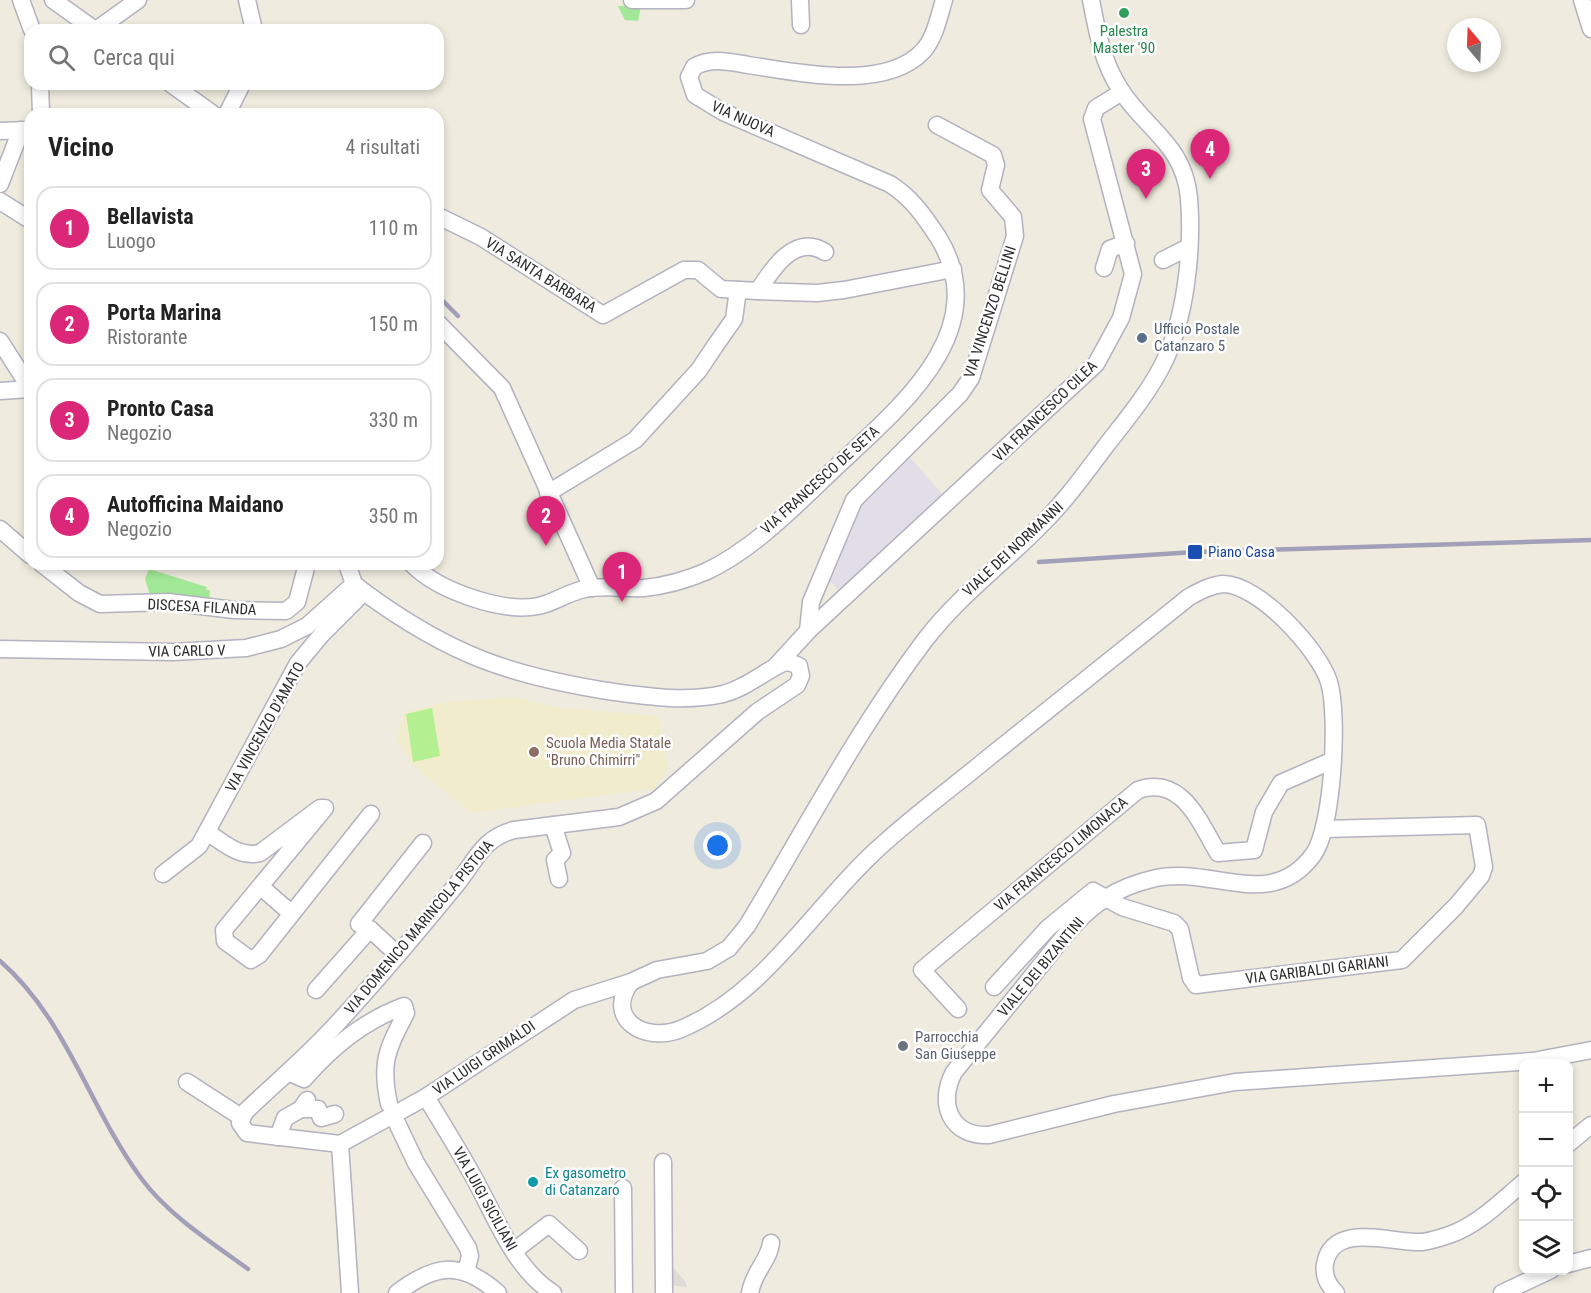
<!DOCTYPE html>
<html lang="it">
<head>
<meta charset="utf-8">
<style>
	:root { --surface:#fff; --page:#f2f2f2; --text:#222; --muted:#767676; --line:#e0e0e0; --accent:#db2777 }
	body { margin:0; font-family:"Roboto Condensed",sans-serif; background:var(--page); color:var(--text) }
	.controls { position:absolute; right:18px; bottom:18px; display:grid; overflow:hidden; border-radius:12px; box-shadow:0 3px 9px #0003 }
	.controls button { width:54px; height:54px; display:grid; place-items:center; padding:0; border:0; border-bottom:2px solid var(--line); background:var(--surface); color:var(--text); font:30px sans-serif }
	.compass { position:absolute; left:1447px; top:18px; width:54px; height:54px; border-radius:50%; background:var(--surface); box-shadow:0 3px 9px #0003; rotate:341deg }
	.you { position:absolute; left:718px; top:846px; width:21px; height:21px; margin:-15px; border:4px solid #fff; border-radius:50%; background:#1a73e8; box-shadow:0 0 0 9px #1a73e833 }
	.badge { display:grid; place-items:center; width:39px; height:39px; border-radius:50%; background:var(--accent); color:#fff; font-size:20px; font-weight:700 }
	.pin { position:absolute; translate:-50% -50px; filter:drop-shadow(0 2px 3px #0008) }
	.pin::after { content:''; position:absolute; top:32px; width:21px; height:18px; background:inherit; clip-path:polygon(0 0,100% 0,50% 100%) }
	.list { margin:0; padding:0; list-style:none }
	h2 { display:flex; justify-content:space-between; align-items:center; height:78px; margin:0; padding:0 24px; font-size:26px }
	h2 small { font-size:20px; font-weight:400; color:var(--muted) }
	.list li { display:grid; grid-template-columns:39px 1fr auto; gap:18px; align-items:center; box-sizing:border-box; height:84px; margin:0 12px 12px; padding:0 12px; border:2px solid var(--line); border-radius:18px }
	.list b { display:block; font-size:22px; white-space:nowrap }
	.list p { margin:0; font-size:20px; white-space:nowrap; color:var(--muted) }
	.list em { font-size:20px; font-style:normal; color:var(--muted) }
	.icon { flex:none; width:33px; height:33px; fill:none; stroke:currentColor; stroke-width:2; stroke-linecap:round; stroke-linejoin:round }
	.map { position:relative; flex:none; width:1591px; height:1293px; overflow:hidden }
	.search { position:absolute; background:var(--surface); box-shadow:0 3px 9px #0003; left:24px; top:24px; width:420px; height:66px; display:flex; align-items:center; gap:15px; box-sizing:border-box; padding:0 21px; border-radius:18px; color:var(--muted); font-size:22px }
	.panel { position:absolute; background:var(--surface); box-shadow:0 3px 9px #0003; left:24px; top:108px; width:420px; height:462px; border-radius:18px }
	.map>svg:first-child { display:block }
	.industrial { fill:#e2dee7 }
	.education { fill:#f1edcc }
	.green { fill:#a1e897 }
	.pitch { fill:#b4f092 }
	.plaza { fill:#dedcd5 }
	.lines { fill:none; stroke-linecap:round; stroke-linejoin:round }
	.minor-casing { stroke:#b2b2c0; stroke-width:19 }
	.minor { stroke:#fff; stroke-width:16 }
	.rail { stroke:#a1a0b8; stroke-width:4.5 }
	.leisure-dot { fill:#2e9e5b; stroke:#fff; stroke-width:2 }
	.service-dot { fill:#5c6f8a; stroke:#fff; stroke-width:2 }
	.transit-dot { fill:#1a4fb4; stroke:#fff; stroke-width:2 }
	.education-dot { fill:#8d6e63; stroke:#fff; stroke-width:2 }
	.worship-dot { fill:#6b7280; stroke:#fff; stroke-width:2 }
	.culture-dot { fill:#0f9aa8; stroke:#fff; stroke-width:2 }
	.labels { text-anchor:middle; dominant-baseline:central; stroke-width:5; stroke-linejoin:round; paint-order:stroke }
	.leisure-label { font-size:15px; fill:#27864d; stroke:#fff }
	.street-label { font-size:15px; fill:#2c2c2c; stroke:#fff }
	.service-label { font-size:15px; fill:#4e5e75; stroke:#fff; text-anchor:start }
	.transit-label { font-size:15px; fill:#164399; stroke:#fff; text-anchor:start }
	.education-label { font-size:15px; fill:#785e54; stroke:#fff; text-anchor:start }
	.worship-label { font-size:15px; fill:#5b616d; stroke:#fff; text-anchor:start }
	.culture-label { font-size:15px; fill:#0d838f; stroke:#fff; text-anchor:start }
</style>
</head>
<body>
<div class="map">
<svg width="1591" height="1293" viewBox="0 0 1591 1293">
	<rect width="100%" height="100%" fill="#efebde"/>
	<polygon class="industrial" points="909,456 942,494 890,547 838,590 827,578 857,504"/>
	<polygon class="education" points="516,697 550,707 658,716 668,768 655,788 471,813 412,764 396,739 405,712 446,702"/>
	<g class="green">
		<polygon points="618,6 641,6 638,21 625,20"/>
		<polygon points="149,569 207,587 206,590 210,590 209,603 150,595 145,579"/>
	</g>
	<polygon class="pitch" points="432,708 440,756 413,762 406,714"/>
	<polygon class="plaza" points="669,1263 685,1281 687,1287 669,1285"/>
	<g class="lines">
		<defs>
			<g id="minor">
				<polyline points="21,0 32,30"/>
				<polyline points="53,0 95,30"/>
				<polyline points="247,0 254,30"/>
				<polyline points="632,0 686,0"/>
				<polyline points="800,0 801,25"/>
				<polyline points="1582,0 1591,29"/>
				<polyline points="96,30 138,0"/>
				<polyline points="40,84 41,114"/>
				<polyline points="171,84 213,114"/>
				<polyline points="227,114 242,84"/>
				<polyline points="0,131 29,130"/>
				<polyline points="0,184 21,130"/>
				<polyline points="0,201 30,220"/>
				<path d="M438,216L481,237L603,315L684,270H698L721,289L758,291C772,269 795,233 825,252"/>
				<polyline points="1163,260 1189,247"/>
				<polyline points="1104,268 1110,249 1126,243"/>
				<polyline points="758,291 817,293 844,290 953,269"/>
				<polyline points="438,323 502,388 592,588"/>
				<polyline points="0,341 30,388"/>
				<polyline points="0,391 30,389"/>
				<polyline points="548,493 635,440 699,370 715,346 734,319 738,290"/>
				<polyline points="0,529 30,555"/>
				<polyline points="42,564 79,593 100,604 168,602 234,610 286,611 297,602 307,564"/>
				<path d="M412,564C437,590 501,613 538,606C554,603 568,592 585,589C604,585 624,589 644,588C664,586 686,580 705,572C753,550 795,506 833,470C895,411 997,332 938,237C924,216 912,198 890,184L723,112L695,95L689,77L694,67C711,57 730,62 748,65C796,72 885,92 923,51C935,38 939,16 944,0"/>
				<polyline points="808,631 811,602 854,500 960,394 971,378 1015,236 1013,217 990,190 996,165 993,155 937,125"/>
				<polyline points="0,649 173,652 246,648 281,639 307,626 354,584"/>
				<polyline points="776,666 808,631 1096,364 1121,318 1133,274 1092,119 1096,108 1122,92"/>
				<polyline points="553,825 562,853 555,860 559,879"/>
				<path d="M207,832C224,843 239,858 260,853L320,808H325L224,930L225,941L251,960L259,955L371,814"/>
				<polyline points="163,874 199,846 298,663 322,634 364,592 354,584 347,564"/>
				<polyline points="261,887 291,913"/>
				<polyline points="359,924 423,843"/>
				<path d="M631,982C604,1018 644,1044 681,1029C767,993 815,904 883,844C916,814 953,787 988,758C1055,704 1122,650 1189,597C1200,591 1211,585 1223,584C1259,584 1319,650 1329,682C1339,715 1333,828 1313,855C1271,912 1212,866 1156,878C1139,882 1121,888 1106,898C1077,916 1058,945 1037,970C1010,1004 982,1038 954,1072C937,1104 951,1137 989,1135L1114,1104L1235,1082L1533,1061L1591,1050"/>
				<polyline points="994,987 1048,928 1093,891 1122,907 1174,923 1180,929 1191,978 1196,985 1402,960 1456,906 1481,876 1484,867 1477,825 1324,829"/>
				<polyline points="316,990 370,929 398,955"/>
				<path d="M958,1009L922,970L1138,790C1182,775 1199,821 1218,853L1254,850L1264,812L1281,783L1331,761"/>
				<path d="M288,1072L304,1079C330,1049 365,1020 404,1006L406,1013C387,1050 380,1062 389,1104"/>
				<polyline points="187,1082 241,1117"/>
				<path d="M426,1097C442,1123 458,1149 473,1176C495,1215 514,1269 553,1293"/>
				<polyline points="301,1109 318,1109 321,1118 335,1114"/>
				<polyline points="397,1123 416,1163 468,1248 470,1256 466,1272"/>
				<polyline points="278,1137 285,1118 301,1109 307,1100"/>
				<path d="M340,1144L426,1097L574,1000L631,982L657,970L707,961L729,948L747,926C805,830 857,730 925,640C958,597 1000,566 1038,528C1064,503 1084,475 1105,447C1125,421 1147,395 1162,366C1186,320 1193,249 1189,198C1184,144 1145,129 1120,89C1102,61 1097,31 1091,0"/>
				<polyline points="1568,1144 1591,1125"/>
				<polyline points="663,1162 664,1293"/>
				<polyline points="623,1188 624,1293"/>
				<polyline points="514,1251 549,1224 579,1251"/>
				<polyline points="1568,1264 1591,1258"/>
				<path d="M350,1293L340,1144L247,1133L240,1123L245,1112C273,1085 304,1059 331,1030C375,983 416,934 456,885C476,861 481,839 514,830L619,817L656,801L757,712L797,685L801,676L799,666L789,662L783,663C762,673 746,688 723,694C687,702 651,697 614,692C510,676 450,655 364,592"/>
				<path d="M397,1293C435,1264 461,1260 498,1293"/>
				<path d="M750,1293C754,1270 769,1261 771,1243"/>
				<path d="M1336,1293C1328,1285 1323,1276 1325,1264C1333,1220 1393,1244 1422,1242C1431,1241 1440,1238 1449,1235C1478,1225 1500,1202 1524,1182"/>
				<polyline points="1502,1293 1551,1270"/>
			</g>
		</defs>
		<use href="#minor" class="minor-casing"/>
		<use href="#minor" class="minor"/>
		<g class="rail">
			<polyline points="438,296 458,316"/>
			<polyline points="1039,562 1195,552 1591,540"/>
			<path d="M0,961C67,1019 89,1108 141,1178C168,1215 211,1242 248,1269"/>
		</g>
	</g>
	<circle class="leisure-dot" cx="1124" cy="13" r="6"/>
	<circle class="service-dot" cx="1142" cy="338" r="6"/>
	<rect class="transit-dot" x="1187" y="544" width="16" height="16" rx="3"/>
	<circle class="education-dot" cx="534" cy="752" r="6"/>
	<circle class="worship-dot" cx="903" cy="1046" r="6"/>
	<circle class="culture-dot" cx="533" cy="1182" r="6"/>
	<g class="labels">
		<g class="leisure-label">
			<text x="1124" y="31">Palestra<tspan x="1124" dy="17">Master '90</tspan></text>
		</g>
		<g class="street-label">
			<text transform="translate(743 119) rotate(24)">VIA NUOVA</text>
			<text transform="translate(541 275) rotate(32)">VIA SANTA BARBARA</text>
			<text transform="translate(990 312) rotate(-72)">VIA VINCENZO BELLINI</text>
			<text transform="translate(1045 411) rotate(-44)">VIA FRANCESCO CILEA</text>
			<text transform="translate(820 480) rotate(-42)">VIA FRANCESCO DE SETA</text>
			<text transform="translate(1013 549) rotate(-43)">VIALE DEI NORMANNI</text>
			<text transform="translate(202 607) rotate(3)">DISCESA FILANDA</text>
			<text transform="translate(187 651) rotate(-1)">VIA CARLO V</text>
			<text transform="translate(265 727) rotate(-61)">VIA VINCENZO D'AMATO</text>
			<text transform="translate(1061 854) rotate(-40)">VIA FRANCESCO LIMONACA</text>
			<text transform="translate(419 927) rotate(-50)">VIA DOMENICO MARINCOLA PISTOIA</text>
			<text transform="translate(1041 967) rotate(-50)">VIALE DEI BIZANTINI</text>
			<text transform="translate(1317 970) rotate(-7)">VIA GARIBALDI GARIANI</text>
			<text transform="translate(484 1058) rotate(-34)">VIA LUIGI GRIMALDI</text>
			<text transform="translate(485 1199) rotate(61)">VIA LUIGI SICILIANI</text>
		</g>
		<g class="service-label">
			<text x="1154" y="329">Ufficio Postale<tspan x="1154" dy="17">Catanzaro 5</tspan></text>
		</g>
		<g class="transit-label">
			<text x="1208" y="552">Piano Casa</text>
		</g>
		<g class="education-label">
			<text x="546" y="743">Scuola Media Statale<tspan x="546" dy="17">"Bruno Chimirri"</tspan></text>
		</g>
		<g class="worship-label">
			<text x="915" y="1037">Parrocchia<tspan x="915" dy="17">San Giuseppe</tspan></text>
		</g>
		<g class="culture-label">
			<text x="545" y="1173">Ex gasometro<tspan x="545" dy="17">di Catanzaro</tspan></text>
		</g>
	</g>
</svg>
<div class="controls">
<button>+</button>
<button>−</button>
<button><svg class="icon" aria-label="locate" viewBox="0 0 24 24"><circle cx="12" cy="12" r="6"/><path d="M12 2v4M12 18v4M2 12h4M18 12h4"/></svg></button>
<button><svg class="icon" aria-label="layers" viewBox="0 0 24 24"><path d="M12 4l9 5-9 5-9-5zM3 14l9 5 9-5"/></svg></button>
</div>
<svg class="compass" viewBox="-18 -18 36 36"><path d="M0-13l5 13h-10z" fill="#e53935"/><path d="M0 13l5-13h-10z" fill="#767676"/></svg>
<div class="you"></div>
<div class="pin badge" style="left:622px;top:602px">1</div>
<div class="pin badge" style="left:546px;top:546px">2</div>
<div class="pin badge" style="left:1146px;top:199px">3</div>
<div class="pin badge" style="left:1210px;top:179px">4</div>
<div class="search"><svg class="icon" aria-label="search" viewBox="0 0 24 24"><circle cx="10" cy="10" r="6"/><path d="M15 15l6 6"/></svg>Cerca qui</div>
<section class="panel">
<h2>Vicino<small>4 risultati</small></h2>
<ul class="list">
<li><span class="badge">1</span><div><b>Bellavista</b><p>Luogo</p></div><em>110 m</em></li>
<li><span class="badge">2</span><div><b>Porta Marina</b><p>Ristorante</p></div><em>150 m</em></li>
<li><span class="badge">3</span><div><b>Pronto Casa</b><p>Negozio</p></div><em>330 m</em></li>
<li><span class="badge">4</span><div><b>Autofficina Maidano</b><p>Negozio</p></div><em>350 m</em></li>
</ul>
</section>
</div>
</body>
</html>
